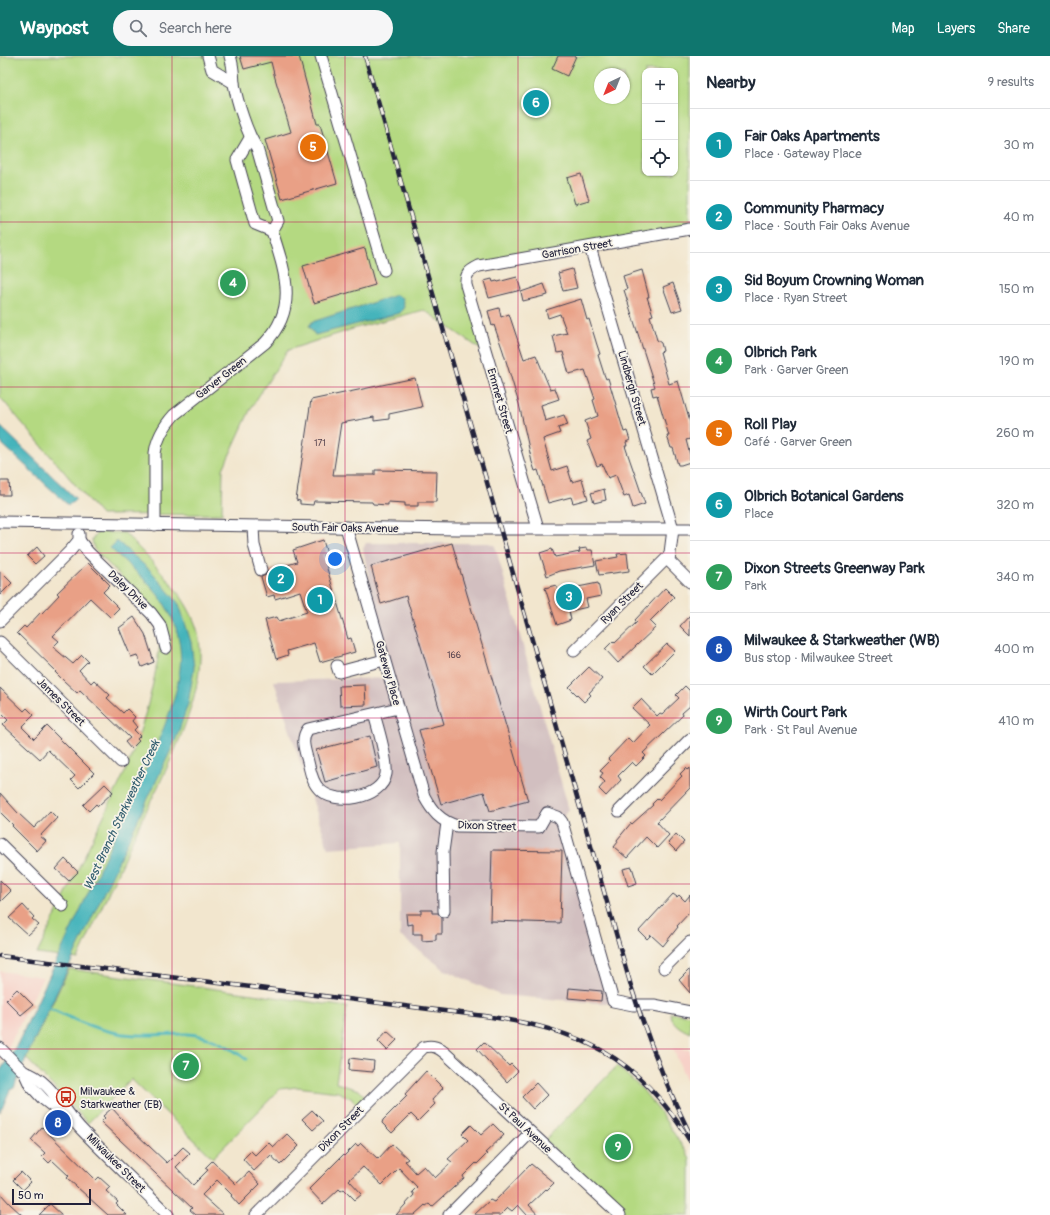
<!DOCTYPE html>
<html lang="en">
<head>
<meta charset="utf-8">
<style>
	:root { --surface:#fff; --page:#f6f6f7; --text:#1f2937; --muted:#747a83; --line:#e0e1e3; --accent:#0f766e }
	body { margin:0; font-family:Pangolin,sans-serif; background:var(--page); color:var(--text) }
	.controls { position:absolute; right:12px; top:12px; display:grid; overflow:hidden; border-radius:8px; box-shadow:0 1px 3px #0004 }
	.controls button { width:36px; height:36px; display:grid; place-items:center; padding:0; border:0; border-bottom:1px solid var(--line); background:var(--surface); color:var(--text); font:20px sans-serif }
	.compass { position:absolute; left:594px; top:12px; width:36px; height:36px; border-radius:50%; background:var(--surface); box-shadow:0 1px 3px #0004; rotate:223deg }
	.scale { position:absolute; left:12px; bottom:10px; width:79px; box-sizing:border-box; padding-left:4px; border:2px solid #22223b; border-top:0; font-size:11px; line-height:14px; white-space:nowrap; color:#22223b; -webkit-text-stroke:3px #f7f3e8; paint-order:stroke }
	.you { position:absolute; left:335px; top:503px; width:14px; height:14px; margin:-10px; border:3px solid #fff; border-radius:50%; background:#1a73e8; box-shadow:0 0 0 6px #1a73e833 }
	.badge { display:grid; place-items:center; width:26px; height:26px; border-radius:50%; background:var(--accent); color:#fff; font-size:13px; font-weight:700 }
	.pin { position:absolute; translate:-50% -50%; border:2px solid #fff; box-shadow:0 1px 4px #0006 }
	.list { margin:0; padding:0; list-style:none }
	h2 { display:flex; justify-content:space-between; align-items:center; height:52px; margin:0; padding:0 16px; font-size:17px }
	h2 small { font-size:13px; font-weight:400; color:var(--muted) }
	.list li { display:grid; grid-template-columns:26px 1fr auto; gap:12px; align-items:center; box-sizing:border-box; height:72px; padding:0 16px; border-top:1px solid var(--line) }
	.list b { display:block; font-size:15px; white-space:nowrap }
	.list p { margin:0; font-size:13px; white-space:nowrap; color:var(--muted) }
	.list em { font-size:13px; font-style:normal; color:var(--muted) }
	.icon { flex:none; width:22px; height:22px; fill:none; stroke:currentColor; stroke-width:2; stroke-linecap:round; stroke-linejoin:round }
	.map { position:relative; flex:none; width:690px; height:1159px; overflow:hidden }
	header { display:flex; align-items:center; gap:24px; box-sizing:border-box; height:56px; padding:0 20px; background:var(--accent); color:#fff }
	header strong { font-size:19px }
	nav { display:flex; gap:22px; margin-inline-start:auto; font-size:14px }
	.search { width:280px; height:36px; background:var(--page); display:flex; align-items:center; gap:10px; box-sizing:border-box; padding:0 14px; border-radius:22px; color:var(--muted); font-size:15px }
	main { display:flex }
	aside { flex:1; background:var(--surface) }
	.map>svg:first-child { display:block }
	.built { fill:#f7d1c8 }
	.industrial { fill:#d2bfc0 }
	.green { fill:#b4d981; stroke:#6b7e5e; fill-rule:evenodd }
	.water { fill:#45b4bb; stroke:#346b7b }
	.lines { fill:none; stroke-linecap:round; stroke-linejoin:round }
	.stream { stroke:#45b4bb; stroke-width:3 }
	.building { fill:#e9a086 }
	.minor-casing { stroke:#413f51; stroke-width:13 }
	.minor { stroke:#fff; stroke-width:11 }
	.rail-casing { stroke:#22223b; stroke-width:4.5 }
	.rail { stroke:#f7f3e8; stroke-width:3; stroke-dasharray:9; stroke-linecap:butt }
	.grid { fill:none; stroke:#c2185b; stroke-width:1; stroke-opacity:0.55 }
	.labels { text-anchor:middle; dominant-baseline:central; stroke-width:3.5; stroke-linejoin:round; paint-order:stroke }
	.number-label { font-size:9px; fill:#54424e }
	.street-label { font-size:11px; fill:#22223b; stroke:#f7f3e8 }
	.poi-label { font-size:11px; fill:#22223b; stroke:#f7f3e8; text-anchor:start }
	.water-label { font-size:12px; font-style:italic; fill:#305c6e; stroke:#f7f3e8 }
</style>
</head>
<body>
<header>
<strong>Waypost</strong>
<div class="search"><svg class="icon" aria-label="search" viewBox="0 0 24 24"><circle cx="10" cy="10" r="6"/><path d="M15 15l6 6"/></svg>Search here</div>
<nav><a>Map</a><a>Layers</a><a>Share</a></nav>
</header>
<main>
<div class="map">
<svg width="690" height="1159" viewBox="0 0 690 1159">
	<rect width="100%" height="100%" fill="#f7f3e8"/>
	<filter id="ink" filterUnits="userSpaceOnUse"><feTurbulence type="fractalNoise" baseFrequency=".025" numOctaves="2"/><feDisplacementMap in="SourceGraphic" scale="8" xChannelSelector="R" yChannelSelector="G"/><feConvolveMatrix kernelMatrix="1 2 1 2 8 2 1 2 1" color-interpolation-filters="sRGB"/></filter>
	<filter id="wash" filterUnits="userSpaceOnUse"><feTurbulence type="fractalNoise" baseFrequency=".012" numOctaves="4" result="noise"/><feDisplacementMap in="SourceGraphic" scale="16" xChannelSelector="R" yChannelSelector="G"/><feGaussianBlur stdDeviation="0.9" result="paint"/><feColorMatrix in="noise" values="0 0 0 0 0 0 0 0 0 0 0 0 0 0 0 0 0 1.4 0 .05"/><feComposite in="paint" operator="in"/></filter>
	<g filter="url(#wash)">
		<rect width="100%" height="100%" fill="#f2e6ce"/>
		<g class="built">
			<polygon points="0,915 43,921 0,1008"/>
			<polygon points="673,992 690,994 690,1034"/>
		</g>
		<polygon class="industrial" points="366,487 489,487 495,490 569,754 559,766 612,948 500,939 445,914 400,880 400,787 328,792 274,625 390,622 363,493"/>
		<g class="green">
			<path d="M0,0H690V173L479,210L467,218L486,297L424,254L359,271L288,294L251,352L223,413L222,458L101,459L0,341ZM645,15H675V117H645ZM600,18H624V42H600Z"/>
			<path d="M100,476L125,477C150,505 183,533 196,570C215,629 163,718 138,772C118,816 98,859 78,903L37,898L125,716C142,675 154,632 160,588L171,584L161,562L94,493L92,484L97,477Z"/>
			<polygon points="69,913 347,951 336,1027 359,1034 365,1040 357,1049 351,1042 338,1036 297,1031 280,1033 213,1102 131,1023 88,1067 26,1002"/>
			<path d="M670,957L690,959V977C681,973 671,967 670,957Z"/>
			<polygon points="617,1010 642,1033 660,1056 690,1102 690,1159 626,1159 545,1084"/>
		</g>
		<g class="water">
			<polygon points="396,239 402,242 404,251 400,257 315,279 309,270 312,266"/>
			<polygon points="0,370 76,443 68,449 0,386"/>
			<path d="M117,485L151,515L179,548L191,586L194,612L188,648L176,683L26,1002L14,1032L10,1034L0,1057V1015L18,987L155,694C178,636 199,588 154,534C141,519 125,506 110,492Z"/>
		</g>
		<g class="lines">
			<path class="stream" d="M47,951C70,962 93,973 118,977C141,982 165,977 188,978C208,979 231,991 246,1003"/>
		</g>
		<g id="blocks">
			<g class="building">
				<polygon points="240,0 299,0 317,68 320,68 337,127 282,143 265,84 291,76 275,22 271,6 244,13"/>
				<polygon points="558,0 576,0 567,20 552,13"/>
				<polygon points="581,118 589,144 575,148 567,122"/>
				<polygon points="365,192 375,229 314,247 303,210"/>
				<polygon points="572,213 577,232 563,235 558,217"/>
				<polygon points="642,214 649,241 647,241 653,259 650,260 657,284 661,287 663,295 660,296 669,328 678,325 690,366 690,383 686,384 690,399 690,406 681,409 678,409 673,392 671,392 667,380 669,380 657,339 653,340 651,332 655,331 624,234 627,233 623,220"/>
				<polygon points="517,221 521,234 489,242 484,225 492,223 493,226 497,225 498,226"/>
				<polygon points="673,227 682,253 672,256 663,231"/>
				<polygon points="544,228 548,239 523,245 521,236"/>
				<polygon points="581,243 587,264 589,263 597,289 600,298 598,299 604,318 606,323 608,322 624,376 627,375 630,384 626,386 627,390 625,390 645,448 633,452 629,439 624,441 616,419 608,422 602,408 597,410 587,385 591,383 585,365 598,360 593,344 595,343 585,314 569,318 563,296 557,297 553,280 567,277 560,258 548,262 546,254"/>
				<polygon points="499,252 501,261 509,258 524,303 536,299 550,333 555,332 559,343 541,349 545,365 564,359 568,369 558,372 560,377 543,383 552,415 567,410 572,426 582,423 588,443 573,447 571,441 548,447 538,414 535,415 532,406 519,348 503,295 494,269 492,270 488,255"/>
				<polygon points="415,322 422,351 389,358 389,363 374,365 374,361 341,367 333,419 375,419 375,414 437,415 436,446 418,446 418,450 405,450 405,447 388,446 388,449 373,448 372,446 314,445 313,449 300,448 300,445 296,444 311,344"/>
				<polygon points="0,425 9,425 10,439 0,439"/>
				<polygon points="604,433 606,444 594,447 591,437"/>
				<polygon points="323,484 327,498 323,499 348,583 351,582 355,596 320,606 314,587 287,595 288,599 276,603 265,564 277,561 279,565 307,556 300,535 275,543 274,539 267,541 261,521 266,519 268,515 297,506 293,494"/>
				<polygon points="452,487 528,745 490,755 484,736 441,748 419,674 444,668 406,540 381,548 371,510"/>
				<polygon points="37,491 44,500 35,508 27,500"/>
				<polygon points="587,492 588,494 592,494 595,509 559,515 547,520 540,497 552,493 555,501 580,496 579,493"/>
				<polygon points="627,497 629,515 599,519 596,505 618,501 617,498"/>
				<polygon points="88,507 110,529 103,536 119,552 110,561 90,542 53,580 59,585 53,591 73,608 82,599 88,605 79,614 91,627 94,624 110,639 107,642 123,657 127,653 135,661 132,665 137,671 134,674 140,680 137,683 139,685 131,693 125,686 130,682 80,634 77,637 63,624 55,616 56,615 17,577 24,570 26,572 41,556 42,557 59,539 57,537"/>
				<polygon points="0,515 12,527 0,539"/>
				<polygon points="598,527 601,540 586,543 588,551 569,555 571,564 557,569 545,532 556,529 558,535"/>
				<polygon points="665,532 674,541 650,565 656,571 618,607 605,593 613,585 615,587 637,566 635,564"/>
				<polygon points="690,559 690,580 680,570"/>
				<polygon points="134,561 145,578 154,606 142,611 137,599 131,601 119,572"/>
				<polygon points="667,588 675,595 652,618 644,610"/>
				<polygon points="589,611 602,623 589,637 591,639 584,646 569,631"/>
				<polygon points="365,629 366,649 340,650 339,630"/>
				<polygon points="685,630 690,635 690,650 682,657 683,659 643,697 646,700 636,710 632,706 618,720 621,724 606,740 599,733 605,726 600,721 603,717 600,715 610,705 608,703 628,682 633,687 650,669 632,652 641,643 657,660 660,657 662,658 679,642 676,639"/>
				<polygon points="0,632 24,655 27,652 34,659 22,671 34,683 47,670 94,717 79,732 71,724 75,720 48,694 40,703 3,669 8,664 0,656"/>
				<polygon points="370,680 377,711 325,726 316,694"/>
				<polygon points="686,712 688,714 690,712 690,732 657,766 669,779 657,792 646,781 627,802 614,791 618,786 617,784 631,767 632,768 653,749 652,748 658,742 659,744 682,720 680,718"/>
				<polygon points="105,728 113,736 98,750 96,748 89,755 83,749"/>
				<polygon points="0,737 18,757 34,772 50,755 57,762 40,780 46,785 37,795 12,770 13,769 0,756"/>
				<polygon points="676,778 684,786 676,795 668,787"/>
				<polygon points="492,794 562,795 560,867 490,865"/>
				<polygon points="65,803 78,816 69,825 56,813"/>
				<polygon points="632,811 637,827 628,830 623,813"/>
				<polygon points="0,824 11,835 0,846"/>
				<polygon points="673,838 677,841 679,839 685,845 690,839 690,856 677,870 678,871 663,890 651,879 647,883 639,875"/>
				<polygon points="23,849 34,861 32,863 39,869 28,879 9,862"/>
				<polygon points="421,854 432,854 432,857 438,857 442,862 442,878 436,878 436,884 422,885 422,878 413,878 413,868 407,869 406,858 421,858"/>
				<polygon points="690,913 690,937 679,924"/>
				<polygon points="569,932 602,935 601,945 568,942"/>
				<polygon points="17,933 33,949 21,959 6,944"/>
				<polygon points="387,975 397,984 387,994 378,985"/>
				<polygon points="484,986 509,1010 511,1008 518,1015 507,1026 477,993"/>
				<polygon points="350,1002 374,1005 373,1016 349,1014"/>
				<polygon points="426,1015 443,1032 432,1044 435,1048 418,1065 411,1058 392,1077 382,1067 383,1064 407,1040 405,1038"/>
				<polygon points="536,1027 547,1039 533,1053 522,1041"/>
				<polygon points="112,1052 131,1073 167,1107 183,1091 190,1097 176,1111 193,1129 208,1114 205,1112 212,1105 236,1128 249,1116 260,1128 239,1149 231,1140 232,1139 217,1124 202,1139 224,1159 196,1159 190,1154 192,1152 101,1066 105,1062 103,1060"/>
				<polygon points="312,1054 323,1065 313,1074 302,1063"/>
				<polygon points="493,1068 504,1079 485,1097 487,1098 477,1108 476,1107 463,1120 464,1122 432,1151 429,1148 426,1150 425,1149 414,1159 396,1159 414,1139 412,1136 417,1131 399,1112 382,1129 363,1111 349,1124 362,1138 355,1144 344,1133 341,1135 339,1133 323,1148 309,1133 343,1099 344,1100 356,1088 358,1090 361,1087 378,1103 392,1088 408,1103 405,1105 416,1117 424,1110 435,1122 452,1106 448,1103 468,1084 462,1078 471,1069 481,1079"/>
				<polygon points="42,1071 96,1124 99,1121 110,1131 106,1135 118,1146 116,1148 127,1159 108,1159 67,1122 69,1120 52,1104 49,1107 42,1100 45,1097 31,1084"/>
				<polygon points="287,1078 299,1090 280,1109 271,1099 254,1115 243,1103 251,1095 255,1099 268,1086 273,1091"/>
				<polygon points="531,1108 554,1127 547,1134 546,1133 529,1149 538,1159 527,1159 518,1149 512,1155 508,1152 501,1159 474,1159 490,1144 494,1146"/>
				<polygon points="21,1116 31,1126 23,1134 13,1124"/>
				<polygon points="0,1137 10,1148 22,1159 0,1159"/>
				<polygon points="50,1148 62,1159 39,1159"/>
			</g>
		</g>
	</g>
	<g filter="url(#ink)">
		<use href="#blocks" fill-opacity="0" stroke="#413f51" stroke-width="1"/>
		<g class="lines">
			<defs>
				<g id="minor">
					<polyline points="208,0 212,14 234,27"/>
					<path d="M230,0C234,12 233,17 234,28C237,45 247,78 257,92L278,165L272,175"/>
					<polyline points="321,0 384,214"/>
					<polyline points="250,82 237,104 255,168 272,175"/>
					<polyline points="590,191 673,473 669,505 690,526"/>
					<polyline points="0,466 457,473 690,473"/>
					<path d="M155,469V397C157,381 164,370 174,359L265,287C299,252 285,216 272,175"/>
					<polyline points="253,471 254,489 261,514"/>
					<path d="M346,471L424,740C432,755 440,765 457,770L539,771L547,757L558,761L562,766L613,945L633,949H654L690,956"/>
					<path d="M538,472L466,229C465,218 469,215 479,210L690,173"/>
					<polyline points="79,484 88,496 151,557 160,569 166,592"/>
					<polyline points="0,565 70,495 79,484 79,478"/>
					<polyline points="0,586 121,706"/>
					<polyline points="574,595 669,500"/>
					<polyline points="337,610 339,616 384,604"/>
					<path d="M374,658C378,672 388,704 386,718C382,743 334,750 319,733C311,725 310,712 307,702C304,692 301,682 308,673L398,652"/>
					<polyline points="619,755 690,683"/>
					<polyline points="0,788 63,850"/>
					<polyline points="444,855 443,796 447,767"/>
					<polyline points="664,912 690,886"/>
					<polyline points="0,992 24,1016 30,1029 43,1043 66,1061"/>
					<path d="M24,1016C49,1022 64,1055 81,1073C109,1102 139,1130 168,1159"/>
					<path d="M256,1159L424,991C433,989 438,991 445,997L620,1159"/>
					<polyline points="449,1159 530,1077"/>
				</g>
			</defs>
			<use href="#minor" class="minor-casing"/>
			<use href="#minor" class="minor"/>
			<defs>
				<g id="rail">
					<path d="M365,0L631,930C647,981 666,1030 690,1078"/>
					<path d="M0,900L485,960C581,974 637,999 690,1085"/>
				</g>
			</defs>
			<use href="#rail" class="rail-casing"/>
			<use href="#rail" class="rail"/>
		</g>
	</g>
	<path class="grid" d="M172,0V1159M345,0V1159M518,0V1159M0,166H690M0,331H690M0,497H690M0,662H690M0,828H690M0,993H690"/>
	<defs>
		<symbol id="bus-ring" viewBox="-11 -11 22 22"><circle r="9.5" fill="#f7f3e8" stroke="#c8321e" stroke-width="1.5"/><path d="M-5-6H5V4H4V6H2V4H-2V6H-4V4H-5ZM-3.5-4V0h7V-4ZM-3.5 1.2v1.5H-2V1.2ZM2 1.2v1.5H3.5V1.2Z" fill="#c8321e"/></symbol>
	</defs>
	<g fill-rule="evenodd">
		<use href="#bus-ring" x="55" y="1030" width="22" height="22"/>
	</g>
	<g class="labels">
		<g class="number-label">
			<text x="320" y="387">171</text>
			<text x="454" y="599">166</text>
		</g>
		<g class="street-label">
			<text transform="translate(577 193) rotate(-10)">Garrison Street</text>
			<text transform="translate(221 322) rotate(-38)">Garver Green</text>
			<text transform="translate(632 332) rotate(74)">Lindbergh Street</text>
			<text transform="translate(500 345) rotate(74)">Emmet Street</text>
			<text transform="translate(345 472) rotate(1)">South Fair Oaks Avenue</text>
			<text transform="translate(128 534) rotate(44)">Daley Drive</text>
			<text transform="translate(622 547) rotate(-45)">Ryan Street</text>
			<text transform="translate(388 617) rotate(74)">Gateway Place</text>
			<text transform="translate(61 646) rotate(45)">James Street</text>
			<text transform="translate(487 770) rotate(2)">Dixon Street</text>
			<text transform="translate(525 1072) rotate(43)">St Paul Avenue</text>
			<text transform="translate(341 1073) rotate(-45)">Dixon Street</text>
			<text transform="translate(116 1107) rotate(45)">Milwaukee Street</text>
		</g>
		<g class="poi-label">
			<text x="80" y="1035">Milwaukee &amp;<tspan x="80" dy="13">Starkweather (EB)</tspan></text>
		</g>
		<g class="water-label">
			<text transform="translate(122 759) rotate(-65)">West Branch Starkweather Creek</text>
		</g>
	</g>
</svg>
<div class="controls">
<button>+</button>
<button>−</button>
<button><svg class="icon" aria-label="locate" viewBox="0 0 24 24"><circle cx="12" cy="12" r="6"/><path d="M12 2v4M12 18v4M2 12h4M18 12h4"/></svg></button>
</div>
<svg class="compass" viewBox="-18 -18 36 36"><path d="M0-13l5 13h-10z" fill="#e53935"/><path d="M0 13l5-13h-10z" fill="#747a83"/></svg>
<div class="scale">50 m</div>
<div class="you"></div>
<div class="pin badge" style="left:320px;top:544px;background:#0f9aa8">1</div>
<div class="pin badge" style="left:281px;top:523px;background:#0f9aa8">2</div>
<div class="pin badge" style="left:569px;top:541px;background:#0f9aa8">3</div>
<div class="pin badge" style="left:233px;top:227px;background:#2e9e5b">4</div>
<div class="pin badge" style="left:313px;top:91px;background:#e8710a">5</div>
<div class="pin badge" style="left:536px;top:47px;background:#0f9aa8">6</div>
<div class="pin badge" style="left:186px;top:1010px;background:#2e9e5b">7</div>
<div class="pin badge" style="left:58px;top:1067px;background:#1a4fb4">8</div>
<div class="pin badge" style="left:618px;top:1091px;background:#2e9e5b">9</div>
</div>
<aside>
<h2>Nearby<small>9 results</small></h2>
<ul class="list">
<li><span class="badge" style="background:#0f9aa8">1</span><div><b>Fair Oaks Apartments</b><p>Place · Gateway Place</p></div><em>30 m</em></li>
<li><span class="badge" style="background:#0f9aa8">2</span><div><b>Community Pharmacy</b><p>Place · South Fair Oaks Avenue</p></div><em>40 m</em></li>
<li><span class="badge" style="background:#0f9aa8">3</span><div><b>Sid Boyum Crowning Woman</b><p>Place · Ryan Street</p></div><em>150 m</em></li>
<li><span class="badge" style="background:#2e9e5b">4</span><div><b>Olbrich Park</b><p>Park · Garver Green</p></div><em>190 m</em></li>
<li><span class="badge" style="background:#e8710a">5</span><div><b>Roll Play</b><p>Café · Garver Green</p></div><em>260 m</em></li>
<li><span class="badge" style="background:#0f9aa8">6</span><div><b>Olbrich Botanical Gardens</b><p>Place</p></div><em>320 m</em></li>
<li><span class="badge" style="background:#2e9e5b">7</span><div><b>Dixon Streets Greenway Park</b><p>Park</p></div><em>340 m</em></li>
<li><span class="badge" style="background:#1a4fb4">8</span><div><b>Milwaukee &amp; Starkweather (WB)</b><p>Bus stop · Milwaukee Street</p></div><em>400 m</em></li>
<li><span class="badge" style="background:#2e9e5b">9</span><div><b>Wirth Court Park</b><p>Park · St Paul Avenue</p></div><em>410 m</em></li>
</ul>
</aside>
</main>
</body>
</html>
